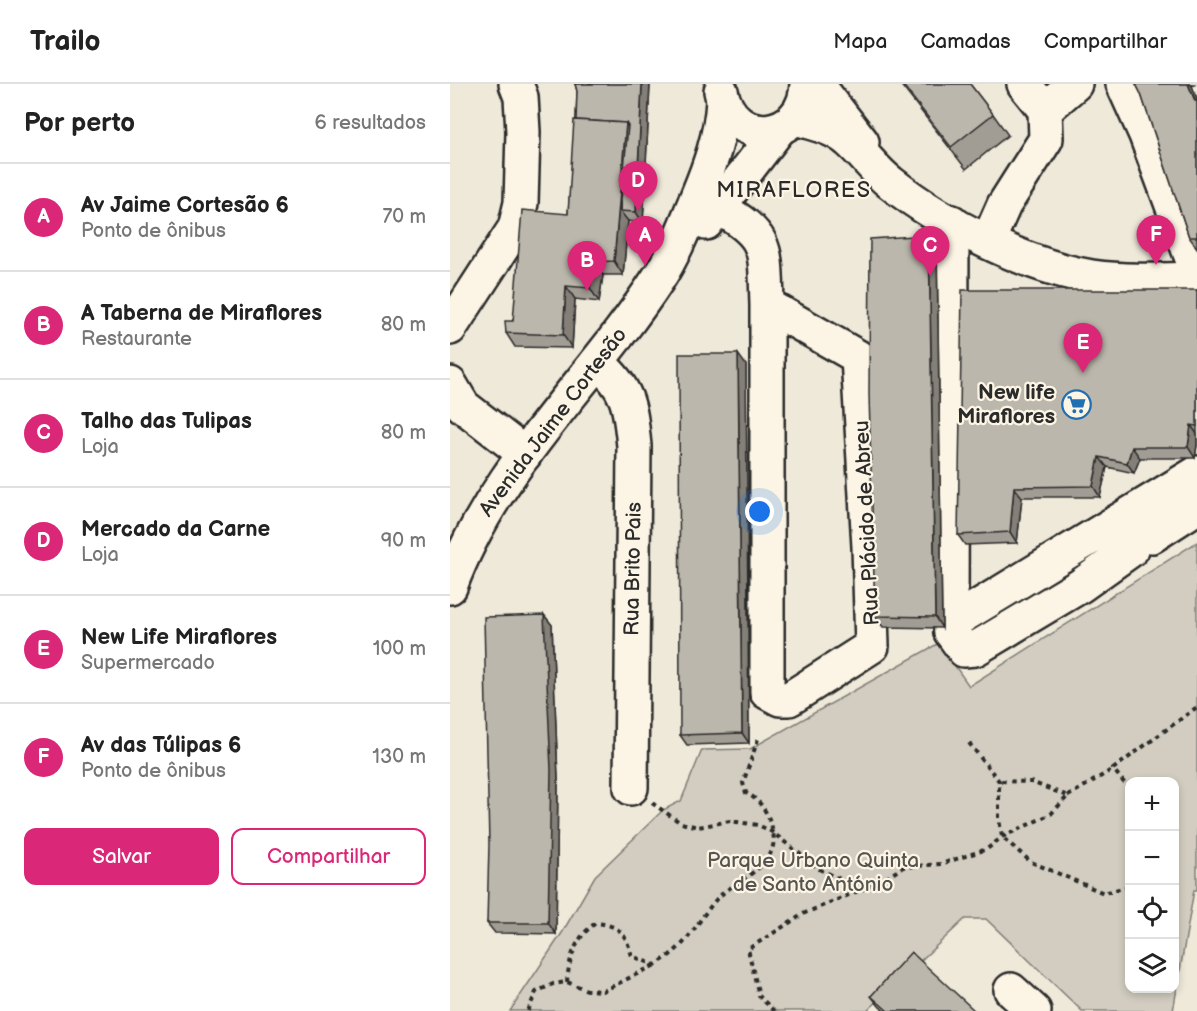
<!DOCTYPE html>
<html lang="pt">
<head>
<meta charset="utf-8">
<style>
	:root { --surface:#fff; --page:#f6f6f6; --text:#222; --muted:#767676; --line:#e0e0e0; --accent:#db2777 }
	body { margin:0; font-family:"Balsamiq Sans",sans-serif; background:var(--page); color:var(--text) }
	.controls { position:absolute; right:18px; bottom:18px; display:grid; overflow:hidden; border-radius:12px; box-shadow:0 3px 9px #0003 }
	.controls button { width:54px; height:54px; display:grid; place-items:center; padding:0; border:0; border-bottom:2px solid var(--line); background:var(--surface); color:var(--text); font:30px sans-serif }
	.you { position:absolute; left:310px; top:428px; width:21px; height:21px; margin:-15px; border:4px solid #fff; border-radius:50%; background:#1a73e8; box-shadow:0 0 0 9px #1a73e833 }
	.badge { display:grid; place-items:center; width:39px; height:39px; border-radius:50%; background:var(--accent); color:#fff; font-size:20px; font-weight:700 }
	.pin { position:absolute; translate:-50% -50px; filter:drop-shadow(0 2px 3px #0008) }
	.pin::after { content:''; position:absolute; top:32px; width:21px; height:18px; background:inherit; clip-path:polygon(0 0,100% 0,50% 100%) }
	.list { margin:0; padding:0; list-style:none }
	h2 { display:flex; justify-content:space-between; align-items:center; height:78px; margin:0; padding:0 24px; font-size:26px }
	h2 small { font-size:20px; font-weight:400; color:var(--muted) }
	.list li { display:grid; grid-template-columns:39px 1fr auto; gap:18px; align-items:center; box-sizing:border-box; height:108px; padding:0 24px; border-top:2px solid var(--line) }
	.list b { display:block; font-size:22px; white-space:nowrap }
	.list p { margin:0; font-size:20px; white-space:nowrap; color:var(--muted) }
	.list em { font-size:20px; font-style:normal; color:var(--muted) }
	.actions { display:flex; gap:12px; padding:18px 24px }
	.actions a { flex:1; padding:14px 0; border:2px solid var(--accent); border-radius:12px; text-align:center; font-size:21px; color:var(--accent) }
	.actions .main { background:var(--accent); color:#fff }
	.icon { flex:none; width:33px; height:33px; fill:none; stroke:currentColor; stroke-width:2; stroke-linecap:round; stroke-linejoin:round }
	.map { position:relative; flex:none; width:747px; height:927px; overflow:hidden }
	header { display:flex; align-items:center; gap:36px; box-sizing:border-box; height:84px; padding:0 30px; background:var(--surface); border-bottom:2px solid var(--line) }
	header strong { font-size:28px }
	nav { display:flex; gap:33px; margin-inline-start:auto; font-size:21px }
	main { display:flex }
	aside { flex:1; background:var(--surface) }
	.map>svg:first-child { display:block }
	.green { fill:#d2cdc0; stroke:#7e7c76; stroke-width:1.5; fill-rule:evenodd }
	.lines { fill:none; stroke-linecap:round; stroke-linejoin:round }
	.minor-casing { stroke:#2b2b2b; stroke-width:38 }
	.path { stroke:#2b2b2b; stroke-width:4; stroke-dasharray:4.5 4.5; stroke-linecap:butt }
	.minor { stroke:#fcf5e5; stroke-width:33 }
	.wall { fill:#a29d94; stroke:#2b2b2b; stroke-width:1.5 }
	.shaded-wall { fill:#848078; stroke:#2b2b2b; stroke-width:1.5 }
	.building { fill:#bcb7ac; stroke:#2b2b2b; stroke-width:1.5 }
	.labels { text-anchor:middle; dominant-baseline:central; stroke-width:4.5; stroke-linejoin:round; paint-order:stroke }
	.poi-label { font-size:21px; font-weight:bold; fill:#2b2b2b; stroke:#fcf5e5; text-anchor:end }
	.street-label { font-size:21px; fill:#2b2b2b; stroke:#fcf5e5 }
	.park-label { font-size:21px; fill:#555450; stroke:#fcf5e5 }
	.neighbourhood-label { font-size:22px; letter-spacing:1.5px; fill:#2b2b2b; stroke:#fcf5e5 }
</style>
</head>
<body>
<header>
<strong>Trailo</strong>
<nav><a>Mapa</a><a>Camadas</a><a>Compartilhar</a></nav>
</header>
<main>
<aside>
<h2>Por perto<small>6 resultados</small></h2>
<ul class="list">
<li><span class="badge">A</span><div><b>Av Jaime Cortesão 6</b><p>Ponto de ônibus</p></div><em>70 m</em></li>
<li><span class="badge">B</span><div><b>A Taberna de Miraflores</b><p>Restaurante</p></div><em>80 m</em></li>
<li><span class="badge">C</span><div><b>Talho das Tulipas</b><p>Loja</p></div><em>80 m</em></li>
<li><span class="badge">D</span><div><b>Mercado da Carne</b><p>Loja</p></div><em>90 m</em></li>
<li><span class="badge">E</span><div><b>New Life Miraflores</b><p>Supermercado</p></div><em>100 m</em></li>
<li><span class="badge">F</span><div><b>Av das Túlipas 6</b><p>Ponto de ônibus</p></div><em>130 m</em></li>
</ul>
<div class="actions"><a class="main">Salvar</a><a>Compartilhar</a></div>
</aside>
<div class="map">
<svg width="747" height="927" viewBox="0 0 747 927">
	<rect width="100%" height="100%" fill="#efe9da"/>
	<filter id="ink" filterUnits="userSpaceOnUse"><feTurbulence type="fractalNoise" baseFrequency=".0167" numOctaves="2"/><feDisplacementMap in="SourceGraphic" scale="12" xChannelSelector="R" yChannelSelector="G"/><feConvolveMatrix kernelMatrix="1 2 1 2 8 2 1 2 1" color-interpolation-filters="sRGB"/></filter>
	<g filter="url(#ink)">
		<path class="green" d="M747,458V806H744L723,927H632L536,835H515L417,927H60L112,849L145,792L213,726L231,717L252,666L300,665L489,559L519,602ZM680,698H724V904H680Z"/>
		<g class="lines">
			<defs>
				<g id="minor">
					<polyline points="367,0 412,58"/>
					<polyline points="673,0 696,51 747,188"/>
					<path d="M271,7C282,64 355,58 357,0"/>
					<polyline points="595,26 625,0"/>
					<path d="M345,34C364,39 385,44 399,57C414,70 425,87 441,99C491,139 578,183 642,193C677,198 712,196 747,195"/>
					<path d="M268,123C320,153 315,164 317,221L408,273L419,463L422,562L339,615H330L317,608V221"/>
					<polyline points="256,139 329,45"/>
					<polyline points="538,157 554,121 596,55 595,26 574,0"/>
					<polyline points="0,244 65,144 71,119 73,48 71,13 66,0"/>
					<path d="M147,278C179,305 180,322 184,362L181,704"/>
					<polyline points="0,300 13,322 75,370"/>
					<polyline points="666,440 682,465 630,502 525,565 514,566 501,548 506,536 747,389"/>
					<polyline points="702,452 747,423"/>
					<path d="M0,503C43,384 140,299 208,195C224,171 236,140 247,113C260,82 271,51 273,17"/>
					<polyline points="501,548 502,138"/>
					<polyline points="561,906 584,927"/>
				</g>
			</defs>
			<use href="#minor" class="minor-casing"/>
			<g class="path">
				<polyline points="519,659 549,697 549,735 552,753 581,778 654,809 680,802"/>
				<polyline points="680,706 663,685 747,623"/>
				<polyline points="618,712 663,685"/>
				<polyline points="202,719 231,739 248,743 280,737 308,741 322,748 369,785 411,805"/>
				<path d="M117,898C119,874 126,852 146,839C171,842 175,849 182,872L205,881C240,860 241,846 264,818C285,792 340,784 319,735C314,723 308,715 296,709L293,699L308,655"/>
				<polyline points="78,927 86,908 103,900 117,898 137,906 153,907 205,881"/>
				<polyline points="324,927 309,912 298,865 355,829 430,798 453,783 491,780 537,765 552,753 601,730 618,712 581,698 549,697"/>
			</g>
			<use href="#minor" class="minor"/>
		</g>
		<g class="wall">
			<polygon points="125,0 200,0 193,139 178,137 173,191 153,191 149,218 125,215 122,264 65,263 56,249 118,130 126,36 127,7"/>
			<polygon points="450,0 520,0 543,30 558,51 516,85"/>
			<polygon points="686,0 746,0 742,2 747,15 747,164 739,153 691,10"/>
			<polygon points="487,161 492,544 433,543 425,532"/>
			<polygon points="747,206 747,361 745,374 690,374 684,389 657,383 650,413 572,413 567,459 515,461 508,451"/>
			<polygon points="296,281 299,659 237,661 230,651"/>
			<polygon points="94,531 102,541 108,696 106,850 45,849 37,839"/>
			<polygon points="421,912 525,927 434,927 429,922"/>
		</g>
		<g class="shaded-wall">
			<polygon points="192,0 200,0 193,139 186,128"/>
			<polygon points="738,0 740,0 742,2 747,15 747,20"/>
			<polygon points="176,39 185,53 170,127 178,137 173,191 164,177"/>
			<polygon points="479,151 487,161 492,544 485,533"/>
			<polygon points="144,178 153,191 149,218 140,204"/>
			<polygon points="116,202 125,215 122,264 113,251"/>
			<polygon points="288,270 296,281 299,659 292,649"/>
			<polygon points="741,341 747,350 747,361 745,374 738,363"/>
			<polygon points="682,363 690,374 684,389 677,379"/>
			<polygon points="649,373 657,383 650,413 643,402"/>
			<polygon points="564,403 572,413 567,459 560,448"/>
			<polygon points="94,531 102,541 108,696 106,850 98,839"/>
		</g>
		<g class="building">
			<polygon points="125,0 192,0 186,128 170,127 178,42 176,39 126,36 127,7"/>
			<polygon points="452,0 520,0 543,30 501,63"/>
			<polygon points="686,0 738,0 745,17 747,17 747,153 739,153 691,10"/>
			<polygon points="124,36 176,39 164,177 144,178 140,204 116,202 113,251 56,249 55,237 63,237 72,126 118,130"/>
			<polygon points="479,151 485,533 425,532 419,310 420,155"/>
			<polygon points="512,206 747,206 747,342 741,341 738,363 682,363 677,379 649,373 643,402 564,403 560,448 508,451"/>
			<polygon points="229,270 288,270 292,649 230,651"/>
			<polygon points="94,531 101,686 98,839 37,839 39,760 34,533"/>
			<polygon points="461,868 525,927 438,927 421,912"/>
		</g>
	</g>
	<defs>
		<symbol id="supermarket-ring" viewBox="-11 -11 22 22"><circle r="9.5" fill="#fcf5e5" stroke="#1f6fb2" stroke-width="1.5"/><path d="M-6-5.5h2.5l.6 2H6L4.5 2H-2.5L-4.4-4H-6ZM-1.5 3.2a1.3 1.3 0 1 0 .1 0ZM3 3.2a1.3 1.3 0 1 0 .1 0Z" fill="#1f6fb2"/></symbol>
	</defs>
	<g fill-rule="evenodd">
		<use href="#supermarket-ring" x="610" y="304" width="33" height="33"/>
	</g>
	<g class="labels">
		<g class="poi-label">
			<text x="605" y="308">New life<tspan x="605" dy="24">Miraflores</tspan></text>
		</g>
		<g class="street-label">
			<text transform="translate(103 338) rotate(-53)">Avenida Jaime Cortesão</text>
			<text transform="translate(417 439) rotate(-93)">Rua Plácido de Abreu</text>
			<text transform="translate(183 485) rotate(-89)">Rua Brito Pais</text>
		</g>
		<g class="park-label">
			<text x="363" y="776">Parque Urbano Quinta<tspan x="363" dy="24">de Santo António</tspan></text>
		</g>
		<g class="neighbourhood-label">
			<text x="344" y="106">MIRAFLORES</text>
		</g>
	</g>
</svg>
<div class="controls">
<button>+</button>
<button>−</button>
<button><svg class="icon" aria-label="locate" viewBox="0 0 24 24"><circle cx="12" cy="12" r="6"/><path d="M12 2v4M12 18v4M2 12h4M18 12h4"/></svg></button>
<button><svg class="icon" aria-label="layers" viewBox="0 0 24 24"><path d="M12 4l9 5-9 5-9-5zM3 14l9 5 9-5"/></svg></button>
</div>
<div class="you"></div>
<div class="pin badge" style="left:195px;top:182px">A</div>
<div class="pin badge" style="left:137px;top:207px">B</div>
<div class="pin badge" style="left:480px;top:192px">C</div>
<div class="pin badge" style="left:188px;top:127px">D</div>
<div class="pin badge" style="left:633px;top:289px">E</div>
<div class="pin badge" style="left:706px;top:181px">F</div>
</div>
</main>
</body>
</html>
